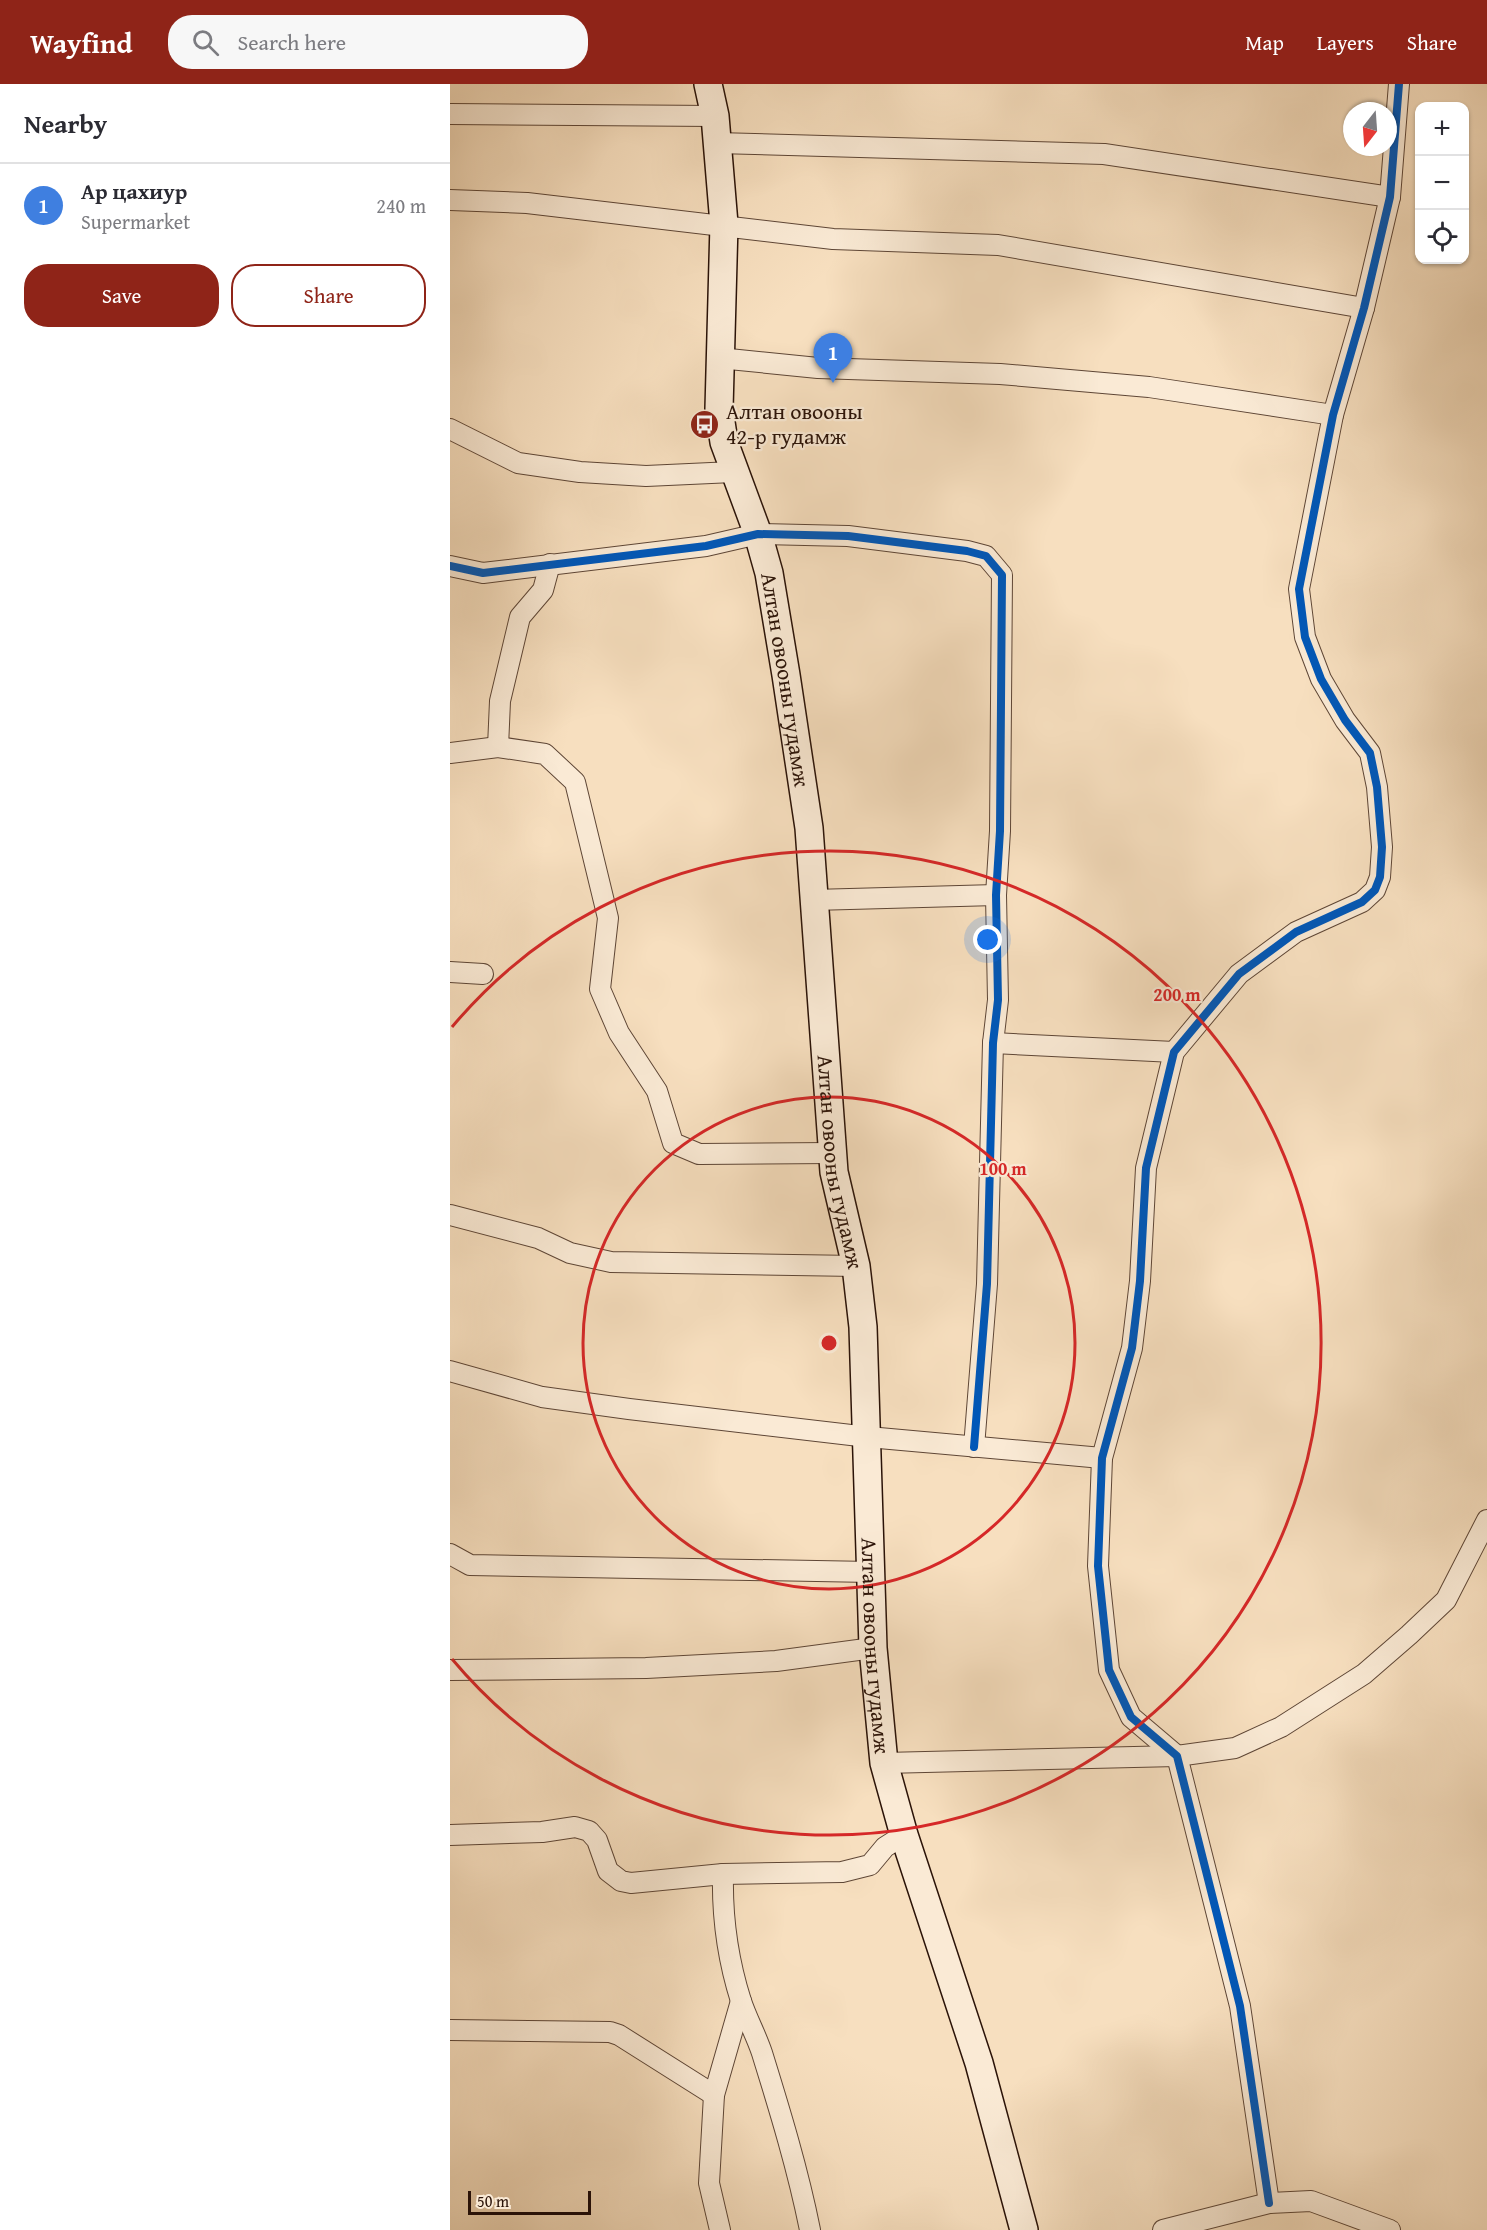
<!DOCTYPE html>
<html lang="en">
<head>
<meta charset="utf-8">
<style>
	:root { --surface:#fff; --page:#f7f7f7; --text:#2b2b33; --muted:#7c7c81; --line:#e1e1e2; --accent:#8f2418 }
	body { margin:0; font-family:"Gentium Book Plus",serif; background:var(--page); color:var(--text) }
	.controls { position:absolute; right:18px; top:18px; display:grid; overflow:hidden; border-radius:12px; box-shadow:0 2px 4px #0004 }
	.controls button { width:54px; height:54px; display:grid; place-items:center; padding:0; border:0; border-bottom:2px solid var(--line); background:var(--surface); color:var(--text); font:30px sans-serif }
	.compass { position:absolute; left:893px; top:18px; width:54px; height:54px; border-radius:50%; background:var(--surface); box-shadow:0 2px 4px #0004; rotate:197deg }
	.scale { position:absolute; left:18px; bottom:15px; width:123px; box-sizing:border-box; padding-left:6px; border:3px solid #2b1308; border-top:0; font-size:16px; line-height:21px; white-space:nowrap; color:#2b1308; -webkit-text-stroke:4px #faead5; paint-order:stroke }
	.you { position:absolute; left:538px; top:856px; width:21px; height:21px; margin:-15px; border:4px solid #fff; border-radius:50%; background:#1a73e8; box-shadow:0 0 0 9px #1a73e833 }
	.badge { display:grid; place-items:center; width:39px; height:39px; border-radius:50%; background:var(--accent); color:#fff; font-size:20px; font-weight:700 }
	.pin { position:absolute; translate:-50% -50px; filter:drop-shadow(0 2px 3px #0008) }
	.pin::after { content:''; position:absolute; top:32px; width:21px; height:18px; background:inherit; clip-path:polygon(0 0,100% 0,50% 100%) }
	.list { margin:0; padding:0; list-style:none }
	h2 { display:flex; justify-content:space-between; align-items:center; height:78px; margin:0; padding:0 24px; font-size:26px }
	h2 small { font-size:20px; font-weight:400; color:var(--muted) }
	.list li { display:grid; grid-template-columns:39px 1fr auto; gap:18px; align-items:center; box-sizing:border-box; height:84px; padding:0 24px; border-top:2px solid var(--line) }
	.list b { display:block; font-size:22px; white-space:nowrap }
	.list p { margin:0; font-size:20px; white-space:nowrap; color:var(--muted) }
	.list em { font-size:20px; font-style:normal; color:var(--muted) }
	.actions { display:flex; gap:12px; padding:18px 24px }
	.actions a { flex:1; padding:14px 0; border:2px solid var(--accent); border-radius:24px; text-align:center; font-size:21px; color:var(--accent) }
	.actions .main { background:var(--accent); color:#fff }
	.icon { flex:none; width:33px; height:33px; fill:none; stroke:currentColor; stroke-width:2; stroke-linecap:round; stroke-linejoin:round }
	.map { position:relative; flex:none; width:1037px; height:2146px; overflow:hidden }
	header { display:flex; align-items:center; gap:36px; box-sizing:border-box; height:84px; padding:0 30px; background:var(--accent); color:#fff }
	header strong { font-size:28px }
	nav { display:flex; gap:33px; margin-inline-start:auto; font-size:21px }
	.search { width:420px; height:54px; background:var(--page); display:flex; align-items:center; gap:15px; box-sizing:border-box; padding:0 21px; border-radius:24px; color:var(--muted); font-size:22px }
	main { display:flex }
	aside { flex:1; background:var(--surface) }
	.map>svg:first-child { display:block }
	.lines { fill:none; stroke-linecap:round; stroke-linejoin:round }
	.street-casing { stroke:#5e4636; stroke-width:22 }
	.secondary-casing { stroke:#2b1308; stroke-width:30 }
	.street { stroke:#faead5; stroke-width:20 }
	.secondary { stroke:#faead5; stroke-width:27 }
	.cycleway-casing { stroke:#faead5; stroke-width:11 }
	.cycleway { stroke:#0057b8; stroke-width:8 }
	.ring { fill:none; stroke:#d62828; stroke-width:3 }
	.labels { text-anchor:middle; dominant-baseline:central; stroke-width:4.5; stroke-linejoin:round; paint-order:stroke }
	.poi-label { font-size:22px; fill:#2b1308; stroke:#faead5; text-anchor:start }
	.street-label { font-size:22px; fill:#2b1308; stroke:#faead5 }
	.centre { fill:#d62828; stroke:#faead5; stroke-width:3 }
	.ring-label { font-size:18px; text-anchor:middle; font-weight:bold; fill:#d62828; stroke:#faead5; stroke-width:4.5; stroke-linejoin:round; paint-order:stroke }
</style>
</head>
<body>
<header>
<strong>Wayfind</strong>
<div class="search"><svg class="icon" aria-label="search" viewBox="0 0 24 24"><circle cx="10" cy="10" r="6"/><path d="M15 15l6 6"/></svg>Search here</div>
<nav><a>Map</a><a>Layers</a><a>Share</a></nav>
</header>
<main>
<aside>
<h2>Nearby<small></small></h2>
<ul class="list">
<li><span class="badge" style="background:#3f7fe0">1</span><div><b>Ар цахиур</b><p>Supermarket</p></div><em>240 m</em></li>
</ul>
<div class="actions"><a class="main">Save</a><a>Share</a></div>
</aside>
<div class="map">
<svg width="1037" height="2146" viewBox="0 0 1037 2146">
	<rect width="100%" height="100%" fill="#f7dfbf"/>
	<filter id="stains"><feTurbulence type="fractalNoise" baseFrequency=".00333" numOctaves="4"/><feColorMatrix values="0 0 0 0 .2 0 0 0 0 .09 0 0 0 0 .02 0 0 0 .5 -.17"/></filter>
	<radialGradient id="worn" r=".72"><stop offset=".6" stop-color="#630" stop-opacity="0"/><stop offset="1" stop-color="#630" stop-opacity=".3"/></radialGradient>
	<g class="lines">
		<defs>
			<g id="street">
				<polyline points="0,30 265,32"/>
				<polyline points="267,59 654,70 940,113"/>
				<polyline points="0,116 77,119 383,155 548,161 914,224"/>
				<polyline points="269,274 368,284 550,290 699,303 883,331"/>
				<polyline points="0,345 68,379 130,388 196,392 283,388"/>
				<polyline points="0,482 33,489 256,462 308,450 398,452 517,467 536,472 552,491 550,747 546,811 548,916 543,959 537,1200 524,1363"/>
				<polyline points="48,663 50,617 70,533 93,506 100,480"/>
				<polyline points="0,669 48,663 95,670 125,698 158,834 150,905 169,949 207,1007 223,1059 249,1070 382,1069"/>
				<polyline points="363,816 546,811"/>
				<polyline points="0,888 33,890"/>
				<polyline points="543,959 724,968"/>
				<polyline points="0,1131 88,1154 120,1169 161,1178 406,1182"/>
				<polyline points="0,1287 92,1313 179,1325 418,1353 652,1374"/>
				<polyline points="0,1470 20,1481 421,1488"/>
				<polyline points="0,1586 196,1584 326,1577 423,1564"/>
				<polyline points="434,1679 727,1672 785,1664 831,1643 914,1590 959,1551 996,1516 1037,1436"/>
				<polyline points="0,1751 92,1748 125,1743 139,1747 147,1756 158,1787 171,1797 181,1799 273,1790 392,1788 420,1781 435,1763 454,1751"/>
				<path d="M273,1790C272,1833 278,1876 291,1917C297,1935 306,1951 312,1969C330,2027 348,2086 360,2146"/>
				<polyline points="0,1946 160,1948 169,1951 264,2011"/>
				<polyline points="819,2119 790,1922 727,1672 681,1633 659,1586 648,1482 652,1374 682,1264 690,1197 696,1084 724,968 789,890 846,848 912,818 925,806 930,793 932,763 927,703 920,669 895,636 871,595 855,553 849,505 883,331 914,224 940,113 949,0"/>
				<polyline points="270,2146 259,2099 264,2011 291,1917"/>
				<polyline points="713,2146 819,2119 861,2117 940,2146"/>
			</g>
			<g id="secondary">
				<path id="s1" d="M258,0L265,32L274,140L269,325L274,358L308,450L319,489L336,591L359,744L384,1088L406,1182L413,1243L423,1564L434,1679L454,1751L529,1979L574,2146"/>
			</g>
		</defs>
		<use href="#street" class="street-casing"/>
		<use href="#secondary" class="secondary-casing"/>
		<use href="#street" class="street"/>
		<use href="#secondary" class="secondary"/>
		<defs>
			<g id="cycleway">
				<polyline points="0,482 33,489 256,462 308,450 398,452 517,467 536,472 552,491 550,747 546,811 548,916 543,959 537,1200 524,1363"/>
				<polyline points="819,2119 790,1922 727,1672 681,1633 659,1586 648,1482 652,1374 682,1264 690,1197 696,1084 724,968 789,890 846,848 912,818 925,806 930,793 932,763 927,703 920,669 895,636 871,595 855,553 849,505 883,331 914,224 940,113 949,0"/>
			</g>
		</defs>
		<use href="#cycleway" class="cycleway-casing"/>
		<use href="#cycleway" class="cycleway"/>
	</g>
	<g class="ring">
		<circle cx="379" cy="1259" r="246"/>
		<path d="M2 943A492 492 0 1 1 2 1575"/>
	</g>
	<defs>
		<symbol id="bus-disc" viewBox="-11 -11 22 22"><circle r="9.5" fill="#8f2418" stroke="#faead5"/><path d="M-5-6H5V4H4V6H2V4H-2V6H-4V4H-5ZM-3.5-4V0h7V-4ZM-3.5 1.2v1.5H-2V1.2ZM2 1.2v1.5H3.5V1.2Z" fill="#fff"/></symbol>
	</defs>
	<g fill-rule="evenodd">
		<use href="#bus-disc" x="238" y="324" width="33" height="33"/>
	</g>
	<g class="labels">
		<g class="poi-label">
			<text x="276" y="327">Алтан овооны<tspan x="276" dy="25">42-р гудамж</tspan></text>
		</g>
		<g class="street-label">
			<text stroke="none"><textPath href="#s1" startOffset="606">Алтан овооны гудамж</textPath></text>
			<text stroke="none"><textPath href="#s1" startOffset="1092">Алтан овооны гудамж</textPath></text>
			<text stroke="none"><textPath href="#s1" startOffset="1578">Алтан овооны гудамж</textPath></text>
		</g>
	</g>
	<circle cx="379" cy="1259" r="9" class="centre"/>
	<g class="ring-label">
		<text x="727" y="917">200 m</text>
		<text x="553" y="1091">100 m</text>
	</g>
	<rect width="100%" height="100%" filter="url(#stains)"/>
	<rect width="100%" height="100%" fill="url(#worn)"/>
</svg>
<div class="controls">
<button>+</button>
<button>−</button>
<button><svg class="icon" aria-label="locate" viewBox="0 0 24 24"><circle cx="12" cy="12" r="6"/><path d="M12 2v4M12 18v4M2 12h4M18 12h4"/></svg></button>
</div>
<svg class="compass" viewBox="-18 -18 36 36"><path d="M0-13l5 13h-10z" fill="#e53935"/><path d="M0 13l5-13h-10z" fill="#7c7c81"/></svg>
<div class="scale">50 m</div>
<div class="you"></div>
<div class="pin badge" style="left:383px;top:299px;background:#3f7fe0">1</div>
</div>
</main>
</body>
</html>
